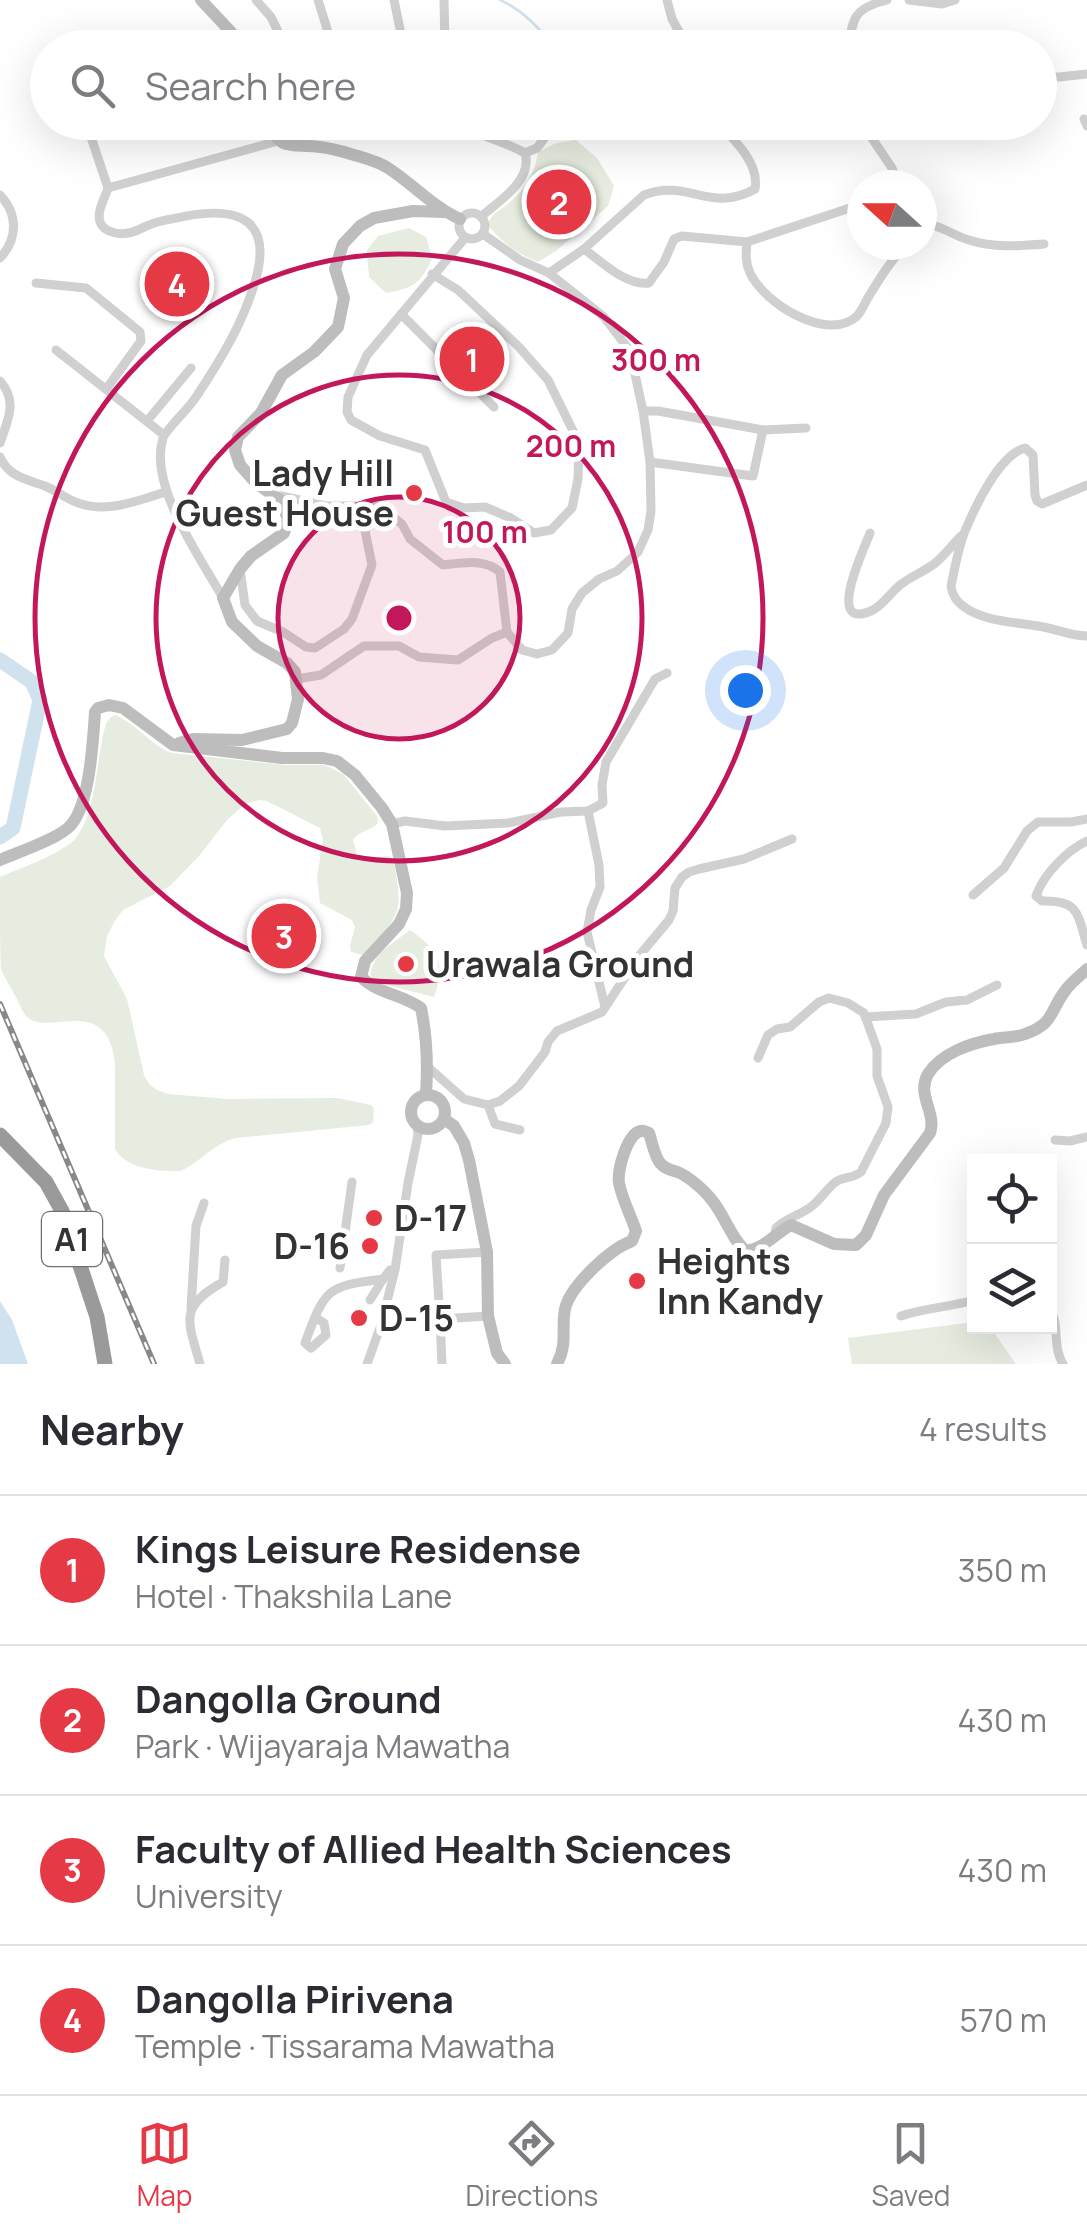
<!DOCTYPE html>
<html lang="en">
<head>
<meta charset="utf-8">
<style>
	:root { --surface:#fff; --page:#f7f7f7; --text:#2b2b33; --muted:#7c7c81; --line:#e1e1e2; --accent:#e63946 }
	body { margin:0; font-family:Manrope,sans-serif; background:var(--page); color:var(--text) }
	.controls { position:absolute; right:30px; bottom:30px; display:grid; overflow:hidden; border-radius:0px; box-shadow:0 10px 40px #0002 }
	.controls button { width:90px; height:90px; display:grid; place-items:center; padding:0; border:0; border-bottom:2px solid var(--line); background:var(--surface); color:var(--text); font:50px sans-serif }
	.compass { position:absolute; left:847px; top:170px; width:90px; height:90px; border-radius:50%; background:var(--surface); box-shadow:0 10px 40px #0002; rotate:291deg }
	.you { position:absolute; left:745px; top:690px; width:35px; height:35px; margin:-25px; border:8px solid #fff; border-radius:50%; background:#1a73e8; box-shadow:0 0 0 15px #1a73e833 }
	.badge { display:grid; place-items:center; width:65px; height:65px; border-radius:50%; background:var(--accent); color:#fff; font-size:32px; font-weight:700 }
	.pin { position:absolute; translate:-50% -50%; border:5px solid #fff; box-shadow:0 2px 10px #0006 }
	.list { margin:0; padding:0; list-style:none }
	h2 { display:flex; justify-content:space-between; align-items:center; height:130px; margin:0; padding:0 40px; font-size:42px }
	h2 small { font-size:32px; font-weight:400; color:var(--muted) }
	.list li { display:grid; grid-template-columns:65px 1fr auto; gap:30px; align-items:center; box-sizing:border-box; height:150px; padding:0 40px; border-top:2px solid var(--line) }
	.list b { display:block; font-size:38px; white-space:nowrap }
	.list p { margin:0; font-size:32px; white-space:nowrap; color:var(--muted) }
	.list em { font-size:32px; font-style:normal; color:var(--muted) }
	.icon { flex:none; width:55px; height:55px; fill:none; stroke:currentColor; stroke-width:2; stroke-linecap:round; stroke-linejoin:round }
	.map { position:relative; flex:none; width:1087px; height:1364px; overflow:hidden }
	.search { position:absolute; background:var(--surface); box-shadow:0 10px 40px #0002; left:30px; right:30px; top:30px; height:110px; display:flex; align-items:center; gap:25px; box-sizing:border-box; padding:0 35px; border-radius:55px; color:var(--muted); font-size:38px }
	.sheet { height:730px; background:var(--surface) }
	nav { display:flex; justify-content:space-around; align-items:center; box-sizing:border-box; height:140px; border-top:2px solid var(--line); background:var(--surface); font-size:28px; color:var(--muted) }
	nav a { display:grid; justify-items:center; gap:5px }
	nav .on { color:var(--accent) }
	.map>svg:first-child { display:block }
	.green { fill:#e6ecdf }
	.water { fill:#cfe2ee }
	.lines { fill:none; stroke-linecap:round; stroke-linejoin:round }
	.stream { stroke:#cfe2ee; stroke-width:2.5 }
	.river { stroke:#cfe2ee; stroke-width:15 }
	.street { stroke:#d0d0d0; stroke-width:9 }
	.secondary { stroke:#bdbdbd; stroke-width:12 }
	.highway { stroke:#9a9a9a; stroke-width:15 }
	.rail-casing { stroke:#888; stroke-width:6 }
	.rail { stroke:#fff; stroke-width:2.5; stroke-dasharray:8; stroke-linecap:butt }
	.ring { fill:none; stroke:#c2185b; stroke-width:5 }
	.poi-dot { fill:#e63946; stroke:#fff; stroke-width:4 }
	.labels { text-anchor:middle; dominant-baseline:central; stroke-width:10; stroke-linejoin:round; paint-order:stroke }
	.shield { fill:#fff; stroke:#707070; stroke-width:2.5 }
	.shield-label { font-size:32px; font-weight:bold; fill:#333 }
	.poi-label { font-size:35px; font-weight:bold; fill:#333; stroke:#fff; text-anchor:start }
	.centre { fill:#c2185b; stroke:#fff; stroke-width:5 }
	.ring-label { font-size:30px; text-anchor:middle; font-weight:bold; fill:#c2185b; stroke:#fff; stroke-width:10; stroke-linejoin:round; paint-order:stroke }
</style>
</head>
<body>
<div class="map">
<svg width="1087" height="1364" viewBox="0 0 1087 1364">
	<rect width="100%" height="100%" fill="#fff"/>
	<g class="green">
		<path d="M576,140L597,158L614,186L608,206L556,251L538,262C518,254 502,243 488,225C492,214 495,213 504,207C524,191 534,178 538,152L556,143Z"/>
		<path d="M409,228L426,237L432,259C419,285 413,288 386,293L369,277L367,250L378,236Z"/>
		<path d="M115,715C137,724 150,745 172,753L286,765H325L343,774L377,816L378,823C371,831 358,831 353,840L358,857L363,859L389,856L393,859C405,915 399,915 363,955L351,952L350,946L355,927L352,920L320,903L317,877L323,840L320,828L267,801L260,800L245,804L227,820L199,856L170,886L123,910L114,922L107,936L104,956L127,999L144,1075L149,1084L157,1090L168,1094L228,1099L337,1098L371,1105L374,1108L373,1122L369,1125L235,1138C210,1146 202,1161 181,1171C160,1172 126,1169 115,1149V1064C108,992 48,1037 27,1017C22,1012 19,1003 16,997C11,988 5,979 1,969C0,953 0,897 0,877C23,867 51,858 71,843C97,821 96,755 106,724L110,718Z"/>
		<path d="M410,930C438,950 447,962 434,997L379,983L371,978C369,955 394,943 410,930Z"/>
		<polygon points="974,1322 974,1326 990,1327 1016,1364 852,1364 848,1338"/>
	</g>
	<polygon class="water" points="0,1301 12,1320 28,1364 0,1364"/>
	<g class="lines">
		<g class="stream">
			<path d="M500,0C523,10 539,28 555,48"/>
			<polyline points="659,46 659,48"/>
		</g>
		<polyline class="river" points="0,660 32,682 40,700 13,828 0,837"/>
		<g class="street">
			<polyline points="256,0 271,17 286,48"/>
			<polyline points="318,0 333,48"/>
			<polyline points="394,0 404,48"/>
			<polyline points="444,0 445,48"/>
			<polyline points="667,0 672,19 688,48"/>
			<polyline points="909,0 942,4 955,0"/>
			<path d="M849,48C852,17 855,8 887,0"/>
			<polyline points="906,48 964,43 969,48"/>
			<polyline points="1040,76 1059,77 1087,74"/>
			<polyline points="1084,119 1087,126"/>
			<polyline points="93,122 90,134 108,188"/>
			<path d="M452,122C476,135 502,140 525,153C533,180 500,200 482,216"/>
			<polyline points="861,122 892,168 896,179 892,185"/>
			<polyline points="525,153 537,148 546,136 544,129 538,122"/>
			<path d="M108,188C105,198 95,214 101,224C105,232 119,235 128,233C136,232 141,228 149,225C160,220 174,219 186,216C241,206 273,221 255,282C243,323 220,361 196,397C190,407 165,431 163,438C148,485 200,557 223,598"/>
			<polyline points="108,188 278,141"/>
			<path d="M0,195C18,214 18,239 0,258"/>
			<circle cx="472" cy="226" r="13"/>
			<path d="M922,224C940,224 952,235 969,240C993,248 1020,246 1044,244"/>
			<path d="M747,242C746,253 745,262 750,273C764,303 826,342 856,317C861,313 865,302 869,296C880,278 891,260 906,245"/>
			<path d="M584,249C602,262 626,286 649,283L664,262L674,239L682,236L747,242L862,204"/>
			<path d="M549,273L584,249L644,195C689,178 710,214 755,189C760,164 734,139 717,122"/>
			<polyline points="432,274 458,290 518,346 548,380 579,443 578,479 572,508 551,530 534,533 511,518 485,507 464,508 446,502 425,450 380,436 351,420 347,412 348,397 367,355 465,238"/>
			<polyline points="36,283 86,288 140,332 141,341 107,388"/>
			<polyline points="401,314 494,407"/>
			<polyline points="56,350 164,435"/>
			<path d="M0,381C18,401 8,420 0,443"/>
			<polyline points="643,411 658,411 763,430 806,428"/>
			<polyline points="147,421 191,368"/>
			<path d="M0,457C9,477 26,479 45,486C55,490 64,497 73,501C105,515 135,501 166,492"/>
			<polyline points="650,462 753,476 763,430"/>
			<path d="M1087,485L1042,504L1037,501L1035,495L1033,455L1025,448C999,455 975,507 965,531C958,548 955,568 951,586C952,594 956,601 963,606C984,623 1023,622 1048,628C1061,631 1073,636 1087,636"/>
			<path d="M277,495L327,506H379L402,524L410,539L443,565C463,563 484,558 500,572L507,632"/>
			<path d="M870,533C865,547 824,631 871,611C883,606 890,593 900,585C910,577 923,572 934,564C944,556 952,545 961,536"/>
			<polyline points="240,569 245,605 257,621 283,632 306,647 315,648 344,629 352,619 372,565 360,506"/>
			<polyline points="296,679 321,675 364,646 399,646 419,657 458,660 492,638 507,632 522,650 537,654 552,650 568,633 572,609 582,593 599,579 617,571 638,552 648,530 651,511 650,462 643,411 630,351 604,317 549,273 520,260 483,234"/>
			<polyline points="588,811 599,865 600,887 591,910 587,932 605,1007"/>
			<polyline points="392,824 405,821 445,826 508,823 561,812 588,811 603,803 602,785 606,762 655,679 667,673"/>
			<path d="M1087,841C1067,850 1043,875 1036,896L1042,901C1080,900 1077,914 1087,945"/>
			<polyline points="973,895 1004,868 1027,831 1038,822 1071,822 1087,819"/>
			<polyline points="865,1017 916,1014 946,1002 967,1000 997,985"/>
			<path d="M758,1058L768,1035L777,1029L790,1027L819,1002L829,998L848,1003L864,1013L877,1049V1076L888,1107L886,1123L861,1172C853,1178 845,1177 837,1181C828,1187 821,1199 812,1206C801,1215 786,1218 776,1228L775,1234"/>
			<polyline points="428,1067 464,1099 488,1105 500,1101 519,1086 545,1052 548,1042 557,1031 602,1012 639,956 669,920 673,911 675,888 682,877 689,872 699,869 744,859 792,839"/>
			<polyline points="488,1105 495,1124 520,1130"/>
			<polyline points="1055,1140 1070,1141 1087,1137"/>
			<polyline points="487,1252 436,1255 440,1319 488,1316"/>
			<polyline points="340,1268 352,1182"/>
			<polyline points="370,1300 383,1279"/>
			<polyline points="191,1308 196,1226 204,1203"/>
			<path d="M1050,1308C1060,1325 1052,1346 1063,1364"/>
			<path d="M901,1316C925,1308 950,1307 974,1300"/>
			<path d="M315,1317L324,1323L326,1335L311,1348L305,1343C325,1289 326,1286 383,1279L390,1270"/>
			<polyline points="440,1319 442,1364"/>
			<path d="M200,1364C188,1321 178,1307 223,1282L225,1260"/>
			<polyline points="367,1364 381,1325 395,1270 408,1183 418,1135 417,1126"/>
		</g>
		<g class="secondary">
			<polyline points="201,0 231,32 236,48"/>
			<path d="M268,122C279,153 294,143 320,147C330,148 341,151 351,154C364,158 377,161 388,168C413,184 433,207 460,219"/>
			<polyline points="179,743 193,739 242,740 287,729 292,723 298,699 295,672 287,663 257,646 232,622 223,598 240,569 251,556 284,533 288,519 280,500 256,483 240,465 235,450 238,437 261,413 282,375 314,352 338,327 344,298 335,269 343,244 360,226 374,218 413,211 443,212"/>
			<path d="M0,860C16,853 60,838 70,826C90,806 93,740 95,712L98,708L109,705L123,708L173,745L282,758H323L337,761L355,775L382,808L392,824L407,893L406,909L399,924L365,961L361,977C378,994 402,994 421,1008C427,1037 428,1065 426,1094"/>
			<circle cx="428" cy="1112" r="17"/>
			<polyline points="444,1119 454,1126 464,1143 469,1160 487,1252 488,1316 497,1353 505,1364"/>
			<path d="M557,1364C568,1343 561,1330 565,1309C570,1286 610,1249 632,1241L636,1231C631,1216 622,1199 619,1183C617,1171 627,1133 641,1131C644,1130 646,1132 649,1133C652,1142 654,1155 660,1163C666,1170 672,1170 680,1173C690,1178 704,1190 711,1199C725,1215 731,1239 746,1251C764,1249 776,1233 791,1225L834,1244L856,1245L866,1235L884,1195L930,1133C937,1113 916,1095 928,1074C941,1053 971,1043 994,1039C1004,1037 1015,1038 1025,1034C1055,1023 1049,1012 1065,991C1070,983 1080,976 1087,969"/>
		</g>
		<polyline class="highway" points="0,1135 46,1182 62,1211 97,1317 105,1364"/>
		<defs>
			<polyline id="rail" points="0,1004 154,1364"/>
		</defs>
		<use href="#rail" class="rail-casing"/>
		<use href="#rail" class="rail"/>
	</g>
	<circle cx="399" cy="618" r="121" fill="#c2185b" fill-opacity=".12"/>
	<g class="ring">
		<circle cx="399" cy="618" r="121"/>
		<circle cx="399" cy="618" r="243"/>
		<circle cx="399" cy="618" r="364"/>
	</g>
	<g class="poi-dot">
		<circle cx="414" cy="493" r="10"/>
		<circle cx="406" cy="964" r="10"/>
		<circle cx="374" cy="1218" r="10"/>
		<circle cx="370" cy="1246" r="10"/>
		<circle cx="637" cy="1281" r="10"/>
		<circle cx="359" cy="1318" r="10"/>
	</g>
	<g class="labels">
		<rect class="shield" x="42" y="1212" width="60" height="54" rx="8"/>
		<g class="shield-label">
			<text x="72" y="1239">A1</text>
		</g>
		<g class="poi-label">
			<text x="394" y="473" text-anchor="end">Lady Hill<tspan x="394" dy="40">Guest House</tspan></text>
			<text x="426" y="964">Urawala Ground</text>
			<text x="394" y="1218">D-17</text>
			<text x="350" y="1246" text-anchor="end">D-16</text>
			<text x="657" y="1261">Heights<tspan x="657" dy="40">Inn Kandy</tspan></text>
			<text x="379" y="1318">D-15</text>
		</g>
	</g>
	<circle cx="399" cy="618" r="15" class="centre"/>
	<g class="ring-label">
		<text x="656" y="371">300 m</text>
		<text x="571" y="457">200 m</text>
		<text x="485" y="543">100 m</text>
	</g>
</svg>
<div class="controls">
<button><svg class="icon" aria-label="locate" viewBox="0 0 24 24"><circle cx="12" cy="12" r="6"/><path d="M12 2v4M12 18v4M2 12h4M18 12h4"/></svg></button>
<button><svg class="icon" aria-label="layers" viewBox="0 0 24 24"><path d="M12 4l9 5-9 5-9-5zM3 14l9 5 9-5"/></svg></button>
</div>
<svg class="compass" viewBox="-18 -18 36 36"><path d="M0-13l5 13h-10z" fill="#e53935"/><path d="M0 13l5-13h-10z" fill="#7c7c81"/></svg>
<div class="you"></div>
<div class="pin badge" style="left:472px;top:359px">1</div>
<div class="pin badge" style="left:559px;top:202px">2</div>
<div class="pin badge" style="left:284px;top:936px">3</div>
<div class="pin badge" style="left:177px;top:284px">4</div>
<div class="search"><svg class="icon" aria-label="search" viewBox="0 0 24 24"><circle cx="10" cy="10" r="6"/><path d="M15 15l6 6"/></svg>Search here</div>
</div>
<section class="sheet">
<h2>Nearby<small>4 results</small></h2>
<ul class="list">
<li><span class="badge">1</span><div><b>Kings Leisure Residense</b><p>Hotel · Thakshila Lane</p></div><em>350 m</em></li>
<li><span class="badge">2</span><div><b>Dangolla Ground</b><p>Park · Wijayaraja Mawatha</p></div><em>430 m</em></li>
<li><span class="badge">3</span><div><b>Faculty of Allied Health Sciences</b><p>University</p></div><em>430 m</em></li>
<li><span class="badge">4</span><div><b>Dangolla Pirivena</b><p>Temple · Tissarama Mawatha</p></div><em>570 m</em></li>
</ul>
</section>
<nav>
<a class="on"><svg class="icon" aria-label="map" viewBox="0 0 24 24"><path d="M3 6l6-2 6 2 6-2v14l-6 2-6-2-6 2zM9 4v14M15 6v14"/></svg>Map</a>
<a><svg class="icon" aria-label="directions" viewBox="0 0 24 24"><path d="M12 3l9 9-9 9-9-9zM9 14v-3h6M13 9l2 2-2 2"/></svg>Directions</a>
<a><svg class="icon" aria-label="saved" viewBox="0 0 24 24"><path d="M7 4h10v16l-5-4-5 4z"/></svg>Saved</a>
</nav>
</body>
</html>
